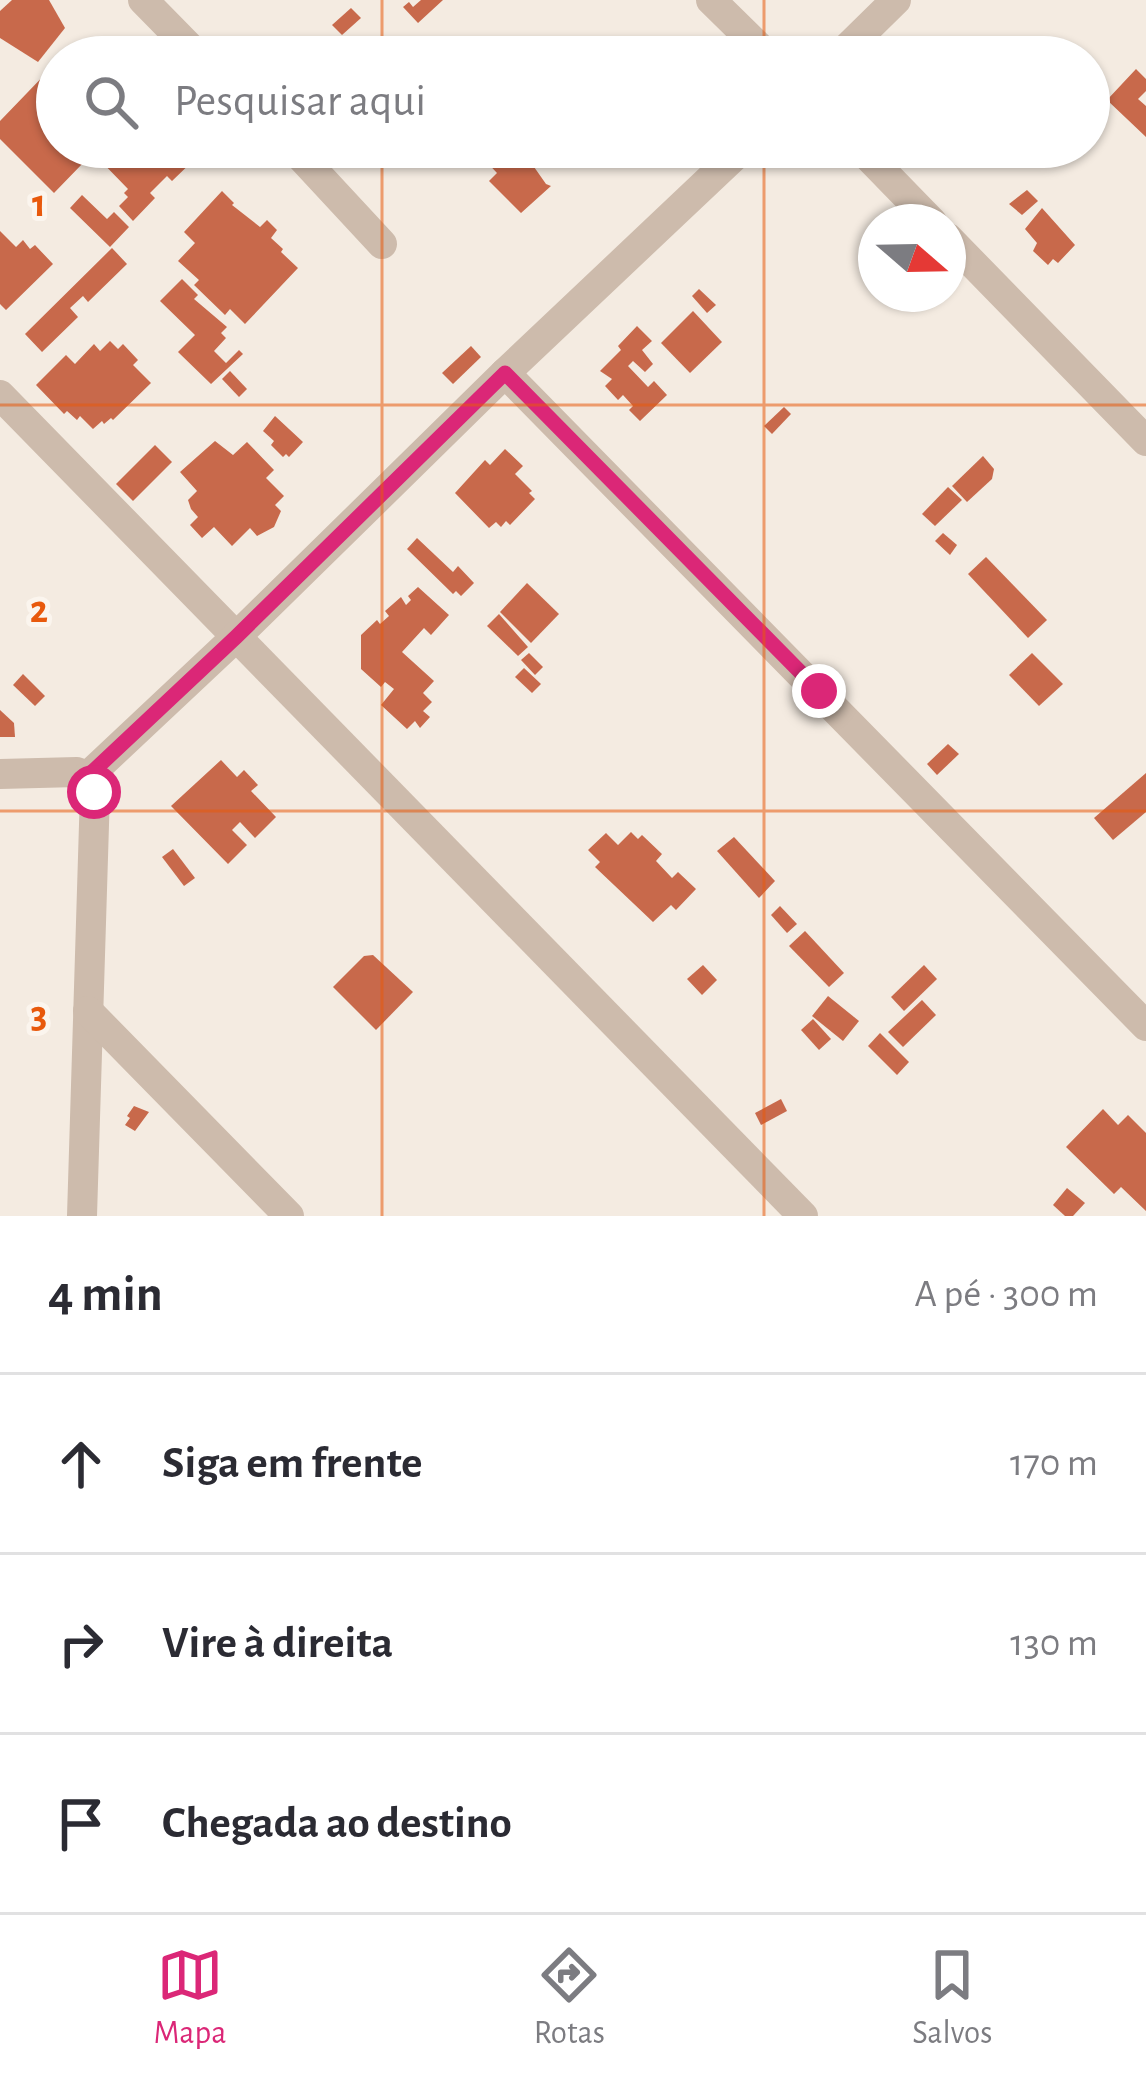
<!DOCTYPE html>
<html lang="pt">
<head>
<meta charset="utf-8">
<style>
	:root { --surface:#fff; --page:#f7f7f7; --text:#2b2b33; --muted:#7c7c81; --line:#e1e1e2; --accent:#db2777 }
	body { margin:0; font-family:"Alegreya Sans",sans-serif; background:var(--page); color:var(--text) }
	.compass { position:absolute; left:858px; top:204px; width:108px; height:108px; border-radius:50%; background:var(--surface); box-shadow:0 3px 9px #0004; rotate:110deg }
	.stop { position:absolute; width:36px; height:36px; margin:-27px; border:9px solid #db2777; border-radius:50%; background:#fff }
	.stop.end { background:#db2777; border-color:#fff; box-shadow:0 3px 12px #0008 }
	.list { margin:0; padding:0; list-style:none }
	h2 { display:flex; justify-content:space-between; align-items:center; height:156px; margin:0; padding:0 48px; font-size:51px }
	h2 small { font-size:39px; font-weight:400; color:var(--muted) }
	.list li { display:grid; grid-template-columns:78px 1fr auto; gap:36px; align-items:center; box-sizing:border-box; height:180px; padding:0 48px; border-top:3px solid var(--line) }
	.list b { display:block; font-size:45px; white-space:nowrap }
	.list em { font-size:39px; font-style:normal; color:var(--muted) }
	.icon { flex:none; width:66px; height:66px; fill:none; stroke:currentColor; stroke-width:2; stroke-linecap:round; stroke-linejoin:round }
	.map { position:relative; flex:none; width:1146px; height:1216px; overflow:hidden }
	.search { position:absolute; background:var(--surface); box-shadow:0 3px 9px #0004; left:36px; right:36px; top:36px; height:132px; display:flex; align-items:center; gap:30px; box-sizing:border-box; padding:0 42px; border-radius:66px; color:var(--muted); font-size:45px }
	.sheet { height:696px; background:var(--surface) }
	nav { display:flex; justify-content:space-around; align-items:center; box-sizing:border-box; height:168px; border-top:3px solid var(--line); background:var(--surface); font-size:33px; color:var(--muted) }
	nav a { display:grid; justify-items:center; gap:6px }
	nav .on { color:var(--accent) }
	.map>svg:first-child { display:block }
	.building { fill:#c8694b }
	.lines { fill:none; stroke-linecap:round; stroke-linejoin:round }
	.minor { stroke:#cdbbac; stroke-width:30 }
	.route { stroke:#db2777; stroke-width:15 }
	.grid { fill:none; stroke:#e8590c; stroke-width:3; stroke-opacity:0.55 }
	.grid-label { font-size:39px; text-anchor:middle; font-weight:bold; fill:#e8590c; stroke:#fbf5ee; stroke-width:10; stroke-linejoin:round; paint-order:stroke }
</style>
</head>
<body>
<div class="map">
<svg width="1146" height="1216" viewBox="0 0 1146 1216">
	<rect width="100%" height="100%" fill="#f4ebe1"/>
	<g class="building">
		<polygon points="12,0 49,0 65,28 38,62 0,38 0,11"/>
		<polygon points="421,0 443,0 418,23 403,7 409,2 413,7"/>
		<polygon points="351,8 361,18 342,35 332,25"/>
		<polygon points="53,66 57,70 57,105 42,121 57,136 57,147 68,147 84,162 54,193 0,139 0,121"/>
		<polygon points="1136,69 1146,79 1146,91 1138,99 1146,106 1146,137 1107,100"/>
		<polygon points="1100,97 1108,106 1089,125 1089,107"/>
		<polygon points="101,147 190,147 199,155 172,181 167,176 150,193 155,198 133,221 119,206 128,197 124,193 128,189 94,154"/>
		<polygon points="492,147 506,147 516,154 523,150 535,159 532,164 546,184 551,186 521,213 489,181 497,173 482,157"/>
		<polygon points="1027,190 1038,201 1022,215 1009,204"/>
		<polygon points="222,191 234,203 232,205 260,227 267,220 277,230 271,238 283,249 281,252 298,268 245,324 230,309 225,315 194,285 199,280 178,261 195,243 184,232"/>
		<polygon points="82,195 107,219 114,212 129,227 110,247 70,208"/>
		<polygon points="1042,208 1075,245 1058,263 1053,259 1048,265 1033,251 1037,243 1025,229"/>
		<polygon points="0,231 16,247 23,240 30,249 35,245 53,264 6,310 0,304"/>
		<polygon points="112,248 127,264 88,302 83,296 70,308 78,317 42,352 25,334"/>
		<polygon points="182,279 198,295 194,299 227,327 221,333 226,338 214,351 226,363 239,350 243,354 211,384 178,352 195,335 160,301"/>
		<polygon points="699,289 716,305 707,313 692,296"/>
		<polygon points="693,311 722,342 690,373 661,343"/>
		<polygon points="637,326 652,341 642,350 653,364 645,372 633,361 628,366 648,387 654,381 667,395 640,421 629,410 633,406 623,395 618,400 605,386 612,379 600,371 621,350 618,346"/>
		<polygon points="110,341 118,349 123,344 138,360 133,365 151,383 113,420 111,418 104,424 102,421 93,429 80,416 77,420 67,411 64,414 36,385 66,355 75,364 94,344 100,351"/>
		<polygon points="471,346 481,357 453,384 442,373"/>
		<polygon points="230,371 247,389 239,397 222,379"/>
		<polygon points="784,407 791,414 772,434 764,426"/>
		<polygon points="275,416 303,442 289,457 286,454 283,457 271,445 274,441 263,431"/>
		<polygon points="215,441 233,455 247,442 274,470 266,478 284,496 275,505 281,511 274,527 257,536 250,528 232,546 214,527 202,538 190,525 198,517 191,509 188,500 197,491 180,472"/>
		<polygon points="155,445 172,462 133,501 116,484"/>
		<polygon points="505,449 523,466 515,474 532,491 529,493 535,499 510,525 506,521 501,527 496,522 489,528 455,493 485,460 490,465"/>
		<polygon points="983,456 994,469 992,479 967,502 952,486"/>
		<polygon points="948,487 962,500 935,526 922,514"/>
		<polygon points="943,533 957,545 950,555 935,541"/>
		<polygon points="417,538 453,572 458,566 474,583 461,596 456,591 453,594 407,549"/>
		<polygon points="986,557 1047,620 1028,638 968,574"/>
		<polygon points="527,583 559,614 531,643 500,612"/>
		<polygon points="418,587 449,615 431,635 424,628 402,652 434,681 423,693 432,702 423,711 430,717 420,728 415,721 407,729 381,705 394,689 385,682 381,687 361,669 361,635 377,620 380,624 389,616 385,611 401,597 406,605 411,600 408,596"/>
		<polygon points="499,614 528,647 518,656 487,626"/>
		<polygon points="529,653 543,667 535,675 521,660"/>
		<polygon points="1032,653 1063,684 1039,706 1009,675"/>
		<polygon points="524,668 541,684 532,693 515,677"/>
		<polygon points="23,674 45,696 35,706 13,685"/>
		<polygon points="0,710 14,723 15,737 0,737"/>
		<polygon points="948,744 959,754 937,775 927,764"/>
		<polygon points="221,760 237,777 244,770 258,785 251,791 276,817 255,838 240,822 232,830 247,845 228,864 171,806"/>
		<polygon points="1146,773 1146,812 1113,840 1094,818"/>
		<polygon points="631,832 638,839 642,835 662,854 656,861 672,878 678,872 696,889 676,910 671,905 653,922 595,867 600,862 588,850 606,833 618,845"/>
		<polygon points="734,837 775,881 759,898 717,851"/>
		<polygon points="173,849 195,878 184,886 162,857"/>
		<polygon points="780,906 797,924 787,933 771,915"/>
		<polygon points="805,931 844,973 829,987 789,946"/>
		<polygon points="373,955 413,992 376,1030 333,987 364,956"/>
		<polygon points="703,965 717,980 702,995 687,979"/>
		<polygon points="924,965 937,979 904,1011 891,997"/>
		<polygon points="828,996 859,1021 843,1041 812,1016"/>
		<polygon points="922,1000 936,1015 903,1047 888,1032"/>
		<polygon points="813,1019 831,1039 819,1050 801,1030"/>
		<polygon points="880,1033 909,1062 897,1075 868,1046"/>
		<polygon points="781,1099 787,1111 761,1125 755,1113"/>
		<polygon points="134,1106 149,1112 135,1131 125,1125 130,1118 127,1116"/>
		<polygon points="1103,1109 1118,1125 1128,1115 1146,1133 1146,1211 1121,1187 1114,1194 1066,1147"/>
		<polygon points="1067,1188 1085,1203 1073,1216 1065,1216 1053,1205"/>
	</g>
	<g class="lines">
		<g class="minor">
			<polyline points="143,0 199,57"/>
			<polyline points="711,0 769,57"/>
			<polyline points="838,57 896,0"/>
			<polyline points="292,147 382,244"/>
			<polyline points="859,147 932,222"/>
			<polyline points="948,238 1146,441"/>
			<polyline points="505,373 1146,1026"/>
			<polyline points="0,395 803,1216"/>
			<polyline points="0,774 77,772 88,776 95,792 82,1216"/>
			<polyline points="88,776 236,637 505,373 744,147"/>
			<polyline points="88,1011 289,1216"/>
		</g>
	</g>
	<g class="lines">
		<polyline class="route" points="94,792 88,776 236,637 505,373 819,691"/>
	</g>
	<path class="grid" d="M382,0V57M764,0V57M382,147V1216M764,147V1216M0,405H1146M0,811H1146"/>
	<g class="grid-label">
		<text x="39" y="216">1</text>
		<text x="39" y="622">2</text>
		<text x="39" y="1027">3</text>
	</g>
</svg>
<svg class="compass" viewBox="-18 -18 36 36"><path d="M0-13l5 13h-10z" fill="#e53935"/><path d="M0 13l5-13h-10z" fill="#7c7c81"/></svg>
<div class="stop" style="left:94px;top:792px"></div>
<div class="stop end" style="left:819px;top:691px"></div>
<div class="search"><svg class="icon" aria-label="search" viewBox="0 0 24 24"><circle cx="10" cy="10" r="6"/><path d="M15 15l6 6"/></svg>Pesquisar aqui</div>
</div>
<section class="sheet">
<h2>4 min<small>A pé · 300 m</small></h2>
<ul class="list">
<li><svg class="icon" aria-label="ahead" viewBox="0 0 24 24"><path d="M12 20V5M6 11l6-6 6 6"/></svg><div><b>Siga em frente</b></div><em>170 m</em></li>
<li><svg class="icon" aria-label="right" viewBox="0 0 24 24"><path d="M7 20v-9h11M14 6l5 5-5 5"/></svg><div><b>Vire à direita</b></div><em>130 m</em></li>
<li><svg class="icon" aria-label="arrive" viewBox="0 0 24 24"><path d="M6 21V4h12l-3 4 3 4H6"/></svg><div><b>Chegada ao destino</b></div></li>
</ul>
</section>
<nav>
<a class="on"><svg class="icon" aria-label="map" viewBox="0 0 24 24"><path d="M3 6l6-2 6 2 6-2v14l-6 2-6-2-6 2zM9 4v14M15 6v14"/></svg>Mapa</a>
<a><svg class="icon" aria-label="directions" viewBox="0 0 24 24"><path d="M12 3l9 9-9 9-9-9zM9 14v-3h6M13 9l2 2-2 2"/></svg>Rotas</a>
<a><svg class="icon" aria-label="saved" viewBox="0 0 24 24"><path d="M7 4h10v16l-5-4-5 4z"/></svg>Salvos</a>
</nav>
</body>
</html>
